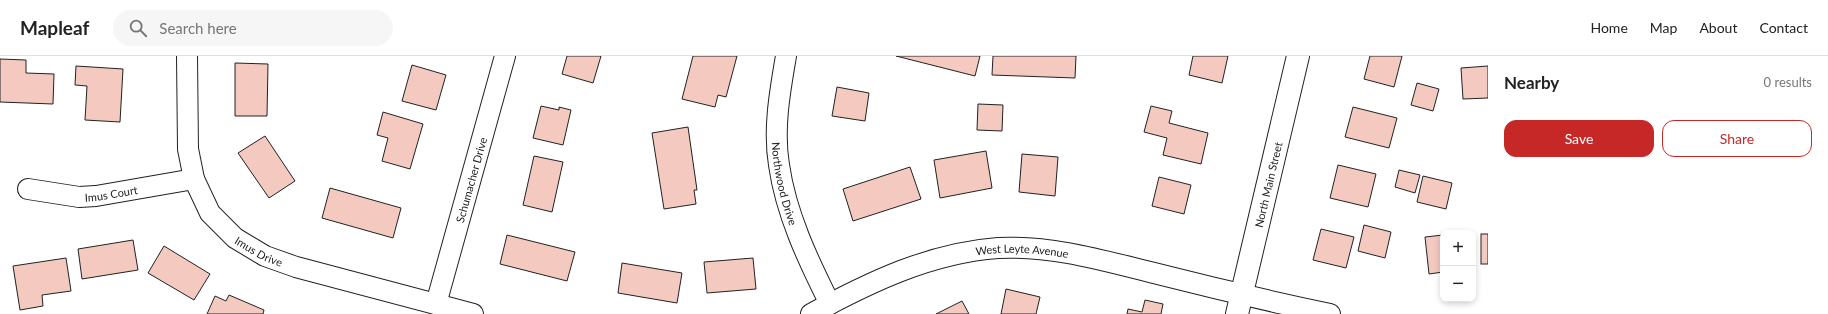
<!DOCTYPE html>
<html lang="en">
<head>
<meta charset="utf-8">
<style>
	:root { --surface:#fff; --page:#f6f6f6; --text:#222; --muted:#767676; --line:#e0e0e0; --accent:#c62828 }
	body { margin:0; font-family:Lato,sans-serif; background:var(--page); color:var(--text) }
	.controls { position:absolute; right:12px; bottom:12px; display:grid; overflow:hidden; border-radius:8px; box-shadow:0 2px 6px #0003 }
	.controls button { width:36px; height:36px; display:grid; place-items:center; padding:0; border:0; border-bottom:1px solid var(--line); background:var(--surface); color:var(--text); font:20px sans-serif }
	.list { margin:0; padding:0; list-style:none }
	h2 { display:flex; justify-content:space-between; align-items:center; height:52px; margin:0; padding:0 16px; font-size:17px }
	h2 small { font-size:13px; font-weight:400; color:var(--muted) }
	.actions { display:flex; gap:8px; padding:12px 16px }
	.actions a { flex:1; padding:9px 0; border:1px solid var(--accent); border-radius:12px; text-align:center; font-size:14px; color:var(--accent) }
	.actions .main { background:var(--accent); color:#fff }
	.icon { flex:none; width:22px; height:22px; fill:none; stroke:currentColor; stroke-width:2; stroke-linecap:round; stroke-linejoin:round }
	.map { position:relative; flex:none; width:1488px; height:258px; overflow:hidden }
	header { display:flex; align-items:center; gap:24px; box-sizing:border-box; height:56px; padding:0 20px; background:var(--surface); border-bottom:1px solid var(--line) }
	header strong { font-size:19px }
	nav { display:flex; gap:22px; margin-inline-start:auto; font-size:14px }
	.search { width:280px; height:36px; background:var(--page); display:flex; align-items:center; gap:10px; box-sizing:border-box; padding:0 14px; border-radius:22px; color:var(--muted); font-size:15px }
	main { display:flex }
	aside { flex:1; background:var(--surface) }
	.map>svg:first-child { display:block }
	.building { fill:#f3c9c0; stroke:#222 }
	.lines { fill:none; stroke-linecap:round; stroke-linejoin:round }
	.minor-casing { stroke:#222; stroke-width:22 }
	.secondary-casing { stroke:#222; stroke-width:24 }
	.minor { stroke:#fff; stroke-width:20 }
	.secondary { stroke:#fff; stroke-width:22 }
	.labels { text-anchor:middle; dominant-baseline:central; stroke-width:3; stroke-linejoin:round; paint-order:stroke }
	.street-label { font-size:11px; fill:#222; stroke:#fff }
</style>
</head>
<body>
<header>
<strong>Mapleaf</strong>
<div class="search"><svg class="icon" aria-label="search" viewBox="0 0 24 24"><circle cx="10" cy="10" r="6"/><path d="M15 15l6 6"/></svg>Search here</div>
<nav><a>Home</a><a>Map</a><a>About</a><a>Contact</a></nav>
</header>
<main>
<div class="map">
<svg width="1488" height="258" viewBox="0 0 1488 258">
	<rect width="100%" height="100%" fill="#fff"/>
	<g class="building">
		<polygon points="567,0 601,0 593,27 562,18"/>
		<polygon points="693,0 737,0 726,41 718,39 715,51 682,43"/>
		<polygon points="896,0 980,0 975,20"/>
		<polygon points="993,0 1076,0 1075,22 992,19"/>
		<polygon points="1193,0 1228,0 1222,27 1189,19"/>
		<polygon points="1370,0 1402,0 1394,31 1364,23"/>
		<polygon points="0,3 26,4 26,17 54,18 53,48 0,46"/>
		<polygon points="235,7 268,8 267,60 235,60"/>
		<polygon points="412,9 446,19 436,54 402,45"/>
		<polygon points="76,10 123,13 120,66 85,64 87,30 75,29"/>
		<polygon points="1488,10 1488,42 1463,43 1461,12"/>
		<polygon points="1417,27 1439,33 1433,55 1411,49"/>
		<polygon points="837,31 869,37 865,65 832,60"/>
		<polygon points="978,48 1003,49 1002,75 977,74"/>
		<polygon points="541,50 559,54 559,51 571,54 563,89 533,82"/>
		<polygon points="1151,50 1172,55 1169,67 1208,77 1201,108 1163,99 1167,82 1144,76"/>
		<polygon points="1353,51 1397,62 1389,92 1345,81"/>
		<polygon points="383,56 423,68 410,113 382,105 388,82 377,79"/>
		<polygon points="688,71 697,134 694,134 696,148 664,153 652,77"/>
		<polygon points="265,80 295,125 269,142 238,97"/>
		<polygon points="986,95 992,132 940,142 934,104"/>
		<polygon points="1022,98 1058,101 1055,140 1019,136"/>
		<polygon points="534,100 563,106 552,156 523,149"/>
		<polygon points="1338,109 1376,118 1368,151 1330,142"/>
		<polygon points="910,111 921,143 853,165 843,133"/>
		<polygon points="1399,114 1420,119 1415,137 1395,131"/>
		<polygon points="1423,120 1452,127 1446,153 1417,146"/>
		<polygon points="1159,121 1191,129 1184,158 1152,150"/>
		<polygon points="330,132 401,152 393,182 322,162"/>
		<polygon points="1364,169 1391,176 1385,202 1358,195"/>
		<polygon points="1321,173 1354,181 1346,212 1313,204"/>
		<rect x="1481" y="178" width="7" height="30"/>
		<polygon points="507,179 575,196 567,225 500,208"/>
		<polygon points="1443,179 1443,216 1429,218 1425,181"/>
		<polygon points="133,184 138,214 82,223 78,193"/>
		<polygon points="164,190 210,218 194,244 148,217"/>
		<polygon points="66,202 71,235 42,239 43,250 20,254 13,210"/>
		<polygon points="753,202 756,233 707,237 704,206"/>
		<polygon points="622,207 682,217 677,247 618,237"/>
		<polygon points="1006,233 1040,241 1036,258 1001,258"/>
		<polygon points="229,239 264,254 263,258 207,258 215,240 226,245"/>
		<polygon points="1145,244 1163,248 1161,258 1127,258 1128,253 1142,256"/>
		<polygon points="962,245 969,258 936,258"/>
	</g>
	<g class="lines">
		<defs>
			<g id="minor">
				<path id="s1" d="M187,0L188,93L194,123L210,157L235,182L265,200L296,211L473,258"/>
				<path id="s2" d="M786,0C780,35 773,73 779,109C786,158 808,204 830,248"/>
				<path id="s3" d="M28,133L79,141L96,140L194,123"/>
				<path id="s4" d="M436,248L505,0"/>
				<path id="s5" d="M811,258C870,226 930,197 998,192C1054,189 1108,206 1162,219C1217,233 1273,246 1330,258"/>
			</g>
			<g id="secondary">
				<path id="s6" d="M1237,258L1298,0"/>
			</g>
		</defs>
		<use href="#minor" class="minor-casing"/>
		<use href="#secondary" class="secondary-casing"/>
		<use href="#minor" class="minor"/>
		<use href="#secondary" class="secondary"/>
	</g>
	<g class="labels">
		<g class="street-label">
			<text stroke="none"><textPath href="#s4" startOffset="129">Schumacher Drive</textPath></text>
			<text stroke="none"><textPath href="#s2" startOffset="129">Northwood Drive</textPath></text>
			<text stroke="none"><textPath href="#s6" startOffset="133">North Main Street</textPath></text>
			<text stroke="none"><textPath href="#s3" startOffset="84">Imus Court</textPath></text>
			<text stroke="none"><textPath href="#s1" startOffset="224">Imus Drive</textPath></text>
			<text stroke="none"><textPath href="#s5" startOffset="224">West Leyte Avenue</textPath></text>
		</g>
	</g>
</svg>
<div class="controls">
<button>+</button>
<button>−</button>
</div>
</div>
<aside>
<h2>Nearby<small>0 results</small></h2>
<ul class="list">
</ul>
<div class="actions"><a class="main">Save</a><a>Share</a></div>
</aside>
</main>
</body>
</html>
